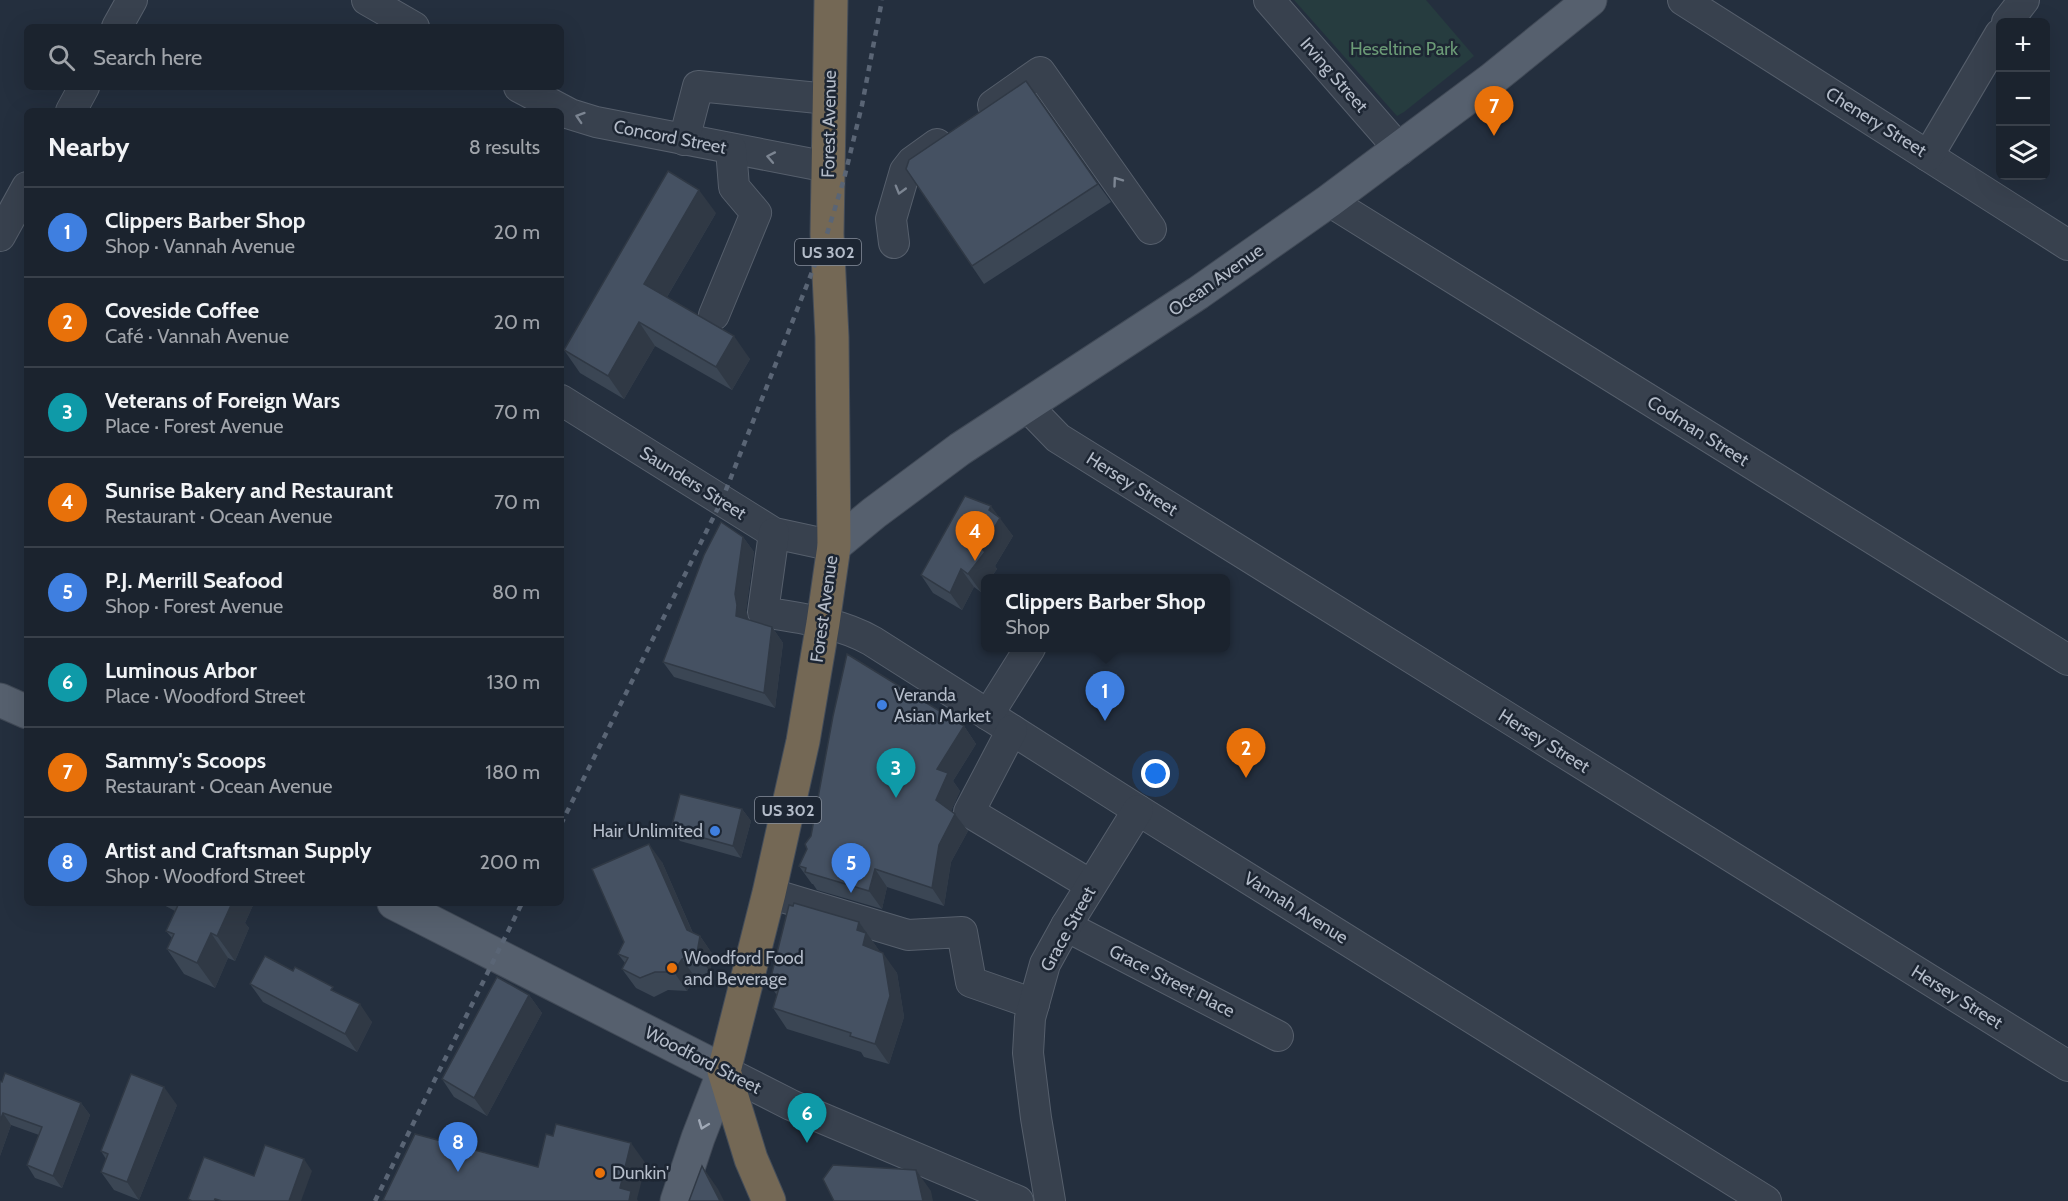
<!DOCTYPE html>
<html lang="en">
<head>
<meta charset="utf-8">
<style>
	:root { --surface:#1b232e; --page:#282f3a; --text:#f1f3f6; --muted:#a0a4aa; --line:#39404a; --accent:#8ab4f8 }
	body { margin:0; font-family:Cabin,sans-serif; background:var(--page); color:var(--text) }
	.controls { position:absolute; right:18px; top:18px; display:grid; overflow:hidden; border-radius:9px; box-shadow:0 6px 24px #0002 }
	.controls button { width:54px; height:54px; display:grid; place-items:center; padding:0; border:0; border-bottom:2px solid var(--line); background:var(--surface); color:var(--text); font:30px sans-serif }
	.you { position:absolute; left:1156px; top:774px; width:21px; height:21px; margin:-15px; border:4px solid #fff; border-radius:50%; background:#1a73e8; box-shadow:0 0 0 9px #1a73e833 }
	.badge { display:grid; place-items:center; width:39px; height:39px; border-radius:50%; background:var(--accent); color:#fff; font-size:20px; font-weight:700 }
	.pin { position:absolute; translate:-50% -50px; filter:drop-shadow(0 2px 3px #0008) }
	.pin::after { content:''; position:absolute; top:32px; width:21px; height:18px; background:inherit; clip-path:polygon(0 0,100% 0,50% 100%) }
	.popup { position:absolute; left:981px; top:574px; width:249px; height:78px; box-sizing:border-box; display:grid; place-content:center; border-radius:9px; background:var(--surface); filter:drop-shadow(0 2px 4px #0005); font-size:20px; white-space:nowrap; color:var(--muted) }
	.popup b { font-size:22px; color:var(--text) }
	.popup::after { content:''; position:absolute; left:50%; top:100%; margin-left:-12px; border:12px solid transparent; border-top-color:var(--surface) }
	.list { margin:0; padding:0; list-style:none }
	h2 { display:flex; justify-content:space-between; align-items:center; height:78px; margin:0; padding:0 24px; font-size:26px }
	h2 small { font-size:20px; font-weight:400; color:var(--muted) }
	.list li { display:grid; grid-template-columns:39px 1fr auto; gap:18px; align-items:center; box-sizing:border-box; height:90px; padding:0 24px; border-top:2px solid var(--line) }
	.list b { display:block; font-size:22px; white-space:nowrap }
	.list p { margin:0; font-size:20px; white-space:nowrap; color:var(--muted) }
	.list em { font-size:20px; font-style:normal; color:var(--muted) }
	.icon { flex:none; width:33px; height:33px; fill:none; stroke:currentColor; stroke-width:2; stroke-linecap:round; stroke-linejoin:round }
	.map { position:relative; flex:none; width:2068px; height:1201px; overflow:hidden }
	.search { position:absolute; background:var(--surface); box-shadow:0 6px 24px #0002; left:24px; top:24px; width:540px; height:66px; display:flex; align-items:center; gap:15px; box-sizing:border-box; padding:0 21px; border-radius:9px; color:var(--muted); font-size:22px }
	.panel { position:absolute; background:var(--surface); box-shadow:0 6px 24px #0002; left:24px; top:108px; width:540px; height:798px; border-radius:9px }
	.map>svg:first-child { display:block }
	.green { fill:#263c3f }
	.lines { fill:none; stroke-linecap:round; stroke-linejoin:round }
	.minor-casing { stroke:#565f6c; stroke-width:32 }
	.major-casing { stroke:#414a57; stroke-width:35 }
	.highway-casing { stroke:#434c59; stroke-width:35 }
	.minor { stroke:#38414e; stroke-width:30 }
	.major { stroke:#56606e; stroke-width:33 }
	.highway { stroke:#746855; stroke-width:33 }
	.rail { stroke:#5a6575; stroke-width:4.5; stroke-dasharray:6 6; stroke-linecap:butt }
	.wall { fill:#3b4654 }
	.shaded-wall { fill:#303945 }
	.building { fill:#455162; stroke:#303945; stroke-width:1.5 }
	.oneway { stroke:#7c8592 }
	.oneway2 { stroke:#a1aab7 }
	.shop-dot { fill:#3f7fe0; stroke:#1d2633; stroke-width:2 }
	.food-dot { fill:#e8710a; stroke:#1d2633; stroke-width:2 }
	.labels { text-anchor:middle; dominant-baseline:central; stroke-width:5; stroke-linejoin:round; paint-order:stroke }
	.shield { fill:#1d2633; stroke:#878f9c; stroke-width:1.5 }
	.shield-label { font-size:16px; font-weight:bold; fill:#b4bcc9 }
	.park-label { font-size:18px; fill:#6b9a76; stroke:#1d2633 }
	.street-label { font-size:18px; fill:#b4bcc9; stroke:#1d2633 }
	.poi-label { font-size:18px; fill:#b4bcc9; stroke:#1d2633; text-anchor:start }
</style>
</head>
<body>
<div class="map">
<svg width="2068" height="1201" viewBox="0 0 2068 1201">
	<rect width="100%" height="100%" fill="#242f3e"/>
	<polygon class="green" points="1294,0 1426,0 1474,56 1404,112 1397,116"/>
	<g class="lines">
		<defs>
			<g id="minor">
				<polyline points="367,0 414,27"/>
				<polyline points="1269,0 1400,150"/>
				<polyline points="1683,0 2068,245"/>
				<polyline points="2007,22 2024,0"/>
				<polyline points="117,27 132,0"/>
				<polyline points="519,87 570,114 596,122 828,167"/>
				<polyline points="993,105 1040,72 1151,229"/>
				<polyline points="71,111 84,87"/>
				<polyline points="684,140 698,86 828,99"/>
				<polyline points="1928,156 2000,34"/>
				<polyline points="1329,201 2068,660"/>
				<polyline points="0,236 27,187"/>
				<polyline points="894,243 891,219 905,171 912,162 937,144"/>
				<polyline points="714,315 756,213 734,187 731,149"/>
				<polyline points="561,400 774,533 834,546"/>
				<polyline points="1028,407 1058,438 2068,1066"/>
				<path d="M774,533L763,612C799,618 839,622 872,641L1138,810L1766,1201"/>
				<polyline points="988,715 1030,648"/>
				<polyline points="1012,730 969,812 1091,885"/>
				<polyline points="769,893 908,935 962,932 971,982 1034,1004"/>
				<polyline points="1066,926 1278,1036"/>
				<polyline points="724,1071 791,1105 1018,1201"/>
				<polyline points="1050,1201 1036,1118 1028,1053 1030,1018 1045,964 1066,926 1138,810"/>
			</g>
			<g id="major">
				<polyline points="834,546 874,513 960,449 1198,293 1329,201 1491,80 1590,0"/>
				<polyline points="0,700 27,712"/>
				<polyline points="394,903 724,1071 698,1138 677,1201"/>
			</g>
			<polyline id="highway" points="769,1201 751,1159 724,1071 769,893 803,741 823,623 834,546 832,337 827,234 831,0"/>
		</defs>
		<use href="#minor" class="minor-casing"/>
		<use href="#major" class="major-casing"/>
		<use href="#highway" class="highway-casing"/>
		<use href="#minor" class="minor"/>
		<use href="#major" class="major"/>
		<use href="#highway" class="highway"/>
		<g class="rail">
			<polyline points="561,824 722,500 827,234 844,179 862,105 882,0"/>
			<polyline points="375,1201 522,903"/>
		</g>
	</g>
	<g class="wall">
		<polygon points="906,169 1098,184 1111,202 984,284"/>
		<polygon points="716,213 667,297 750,359 732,390 655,346 624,399 580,373 564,350"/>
		<polygon points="998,517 1013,536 995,566 997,569 990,579 985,579 985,586 981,592 974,587 962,610 933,593 921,575"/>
		<polygon points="743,537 754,552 746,610 748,620 772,627 783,643 775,708 674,677 663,662"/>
		<polygon points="964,726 976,744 953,781 960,791 951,811 955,814 968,831 951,862 944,906 887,887 882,909 817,890 813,884 812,884 799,866"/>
		<polygon points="742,809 751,821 741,858 680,841 671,829"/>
		<polygon points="662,862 693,933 700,936 713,955 710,972 695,977 687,991 668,990 654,997 636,988 622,969 625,963 618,954"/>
		<polygon points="160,903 254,903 245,923 249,928 235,961 228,958 215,988 184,974 167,949 172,938 166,931 175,911"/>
		<polygon points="859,922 880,952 897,973 904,1017 889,1064 864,1057 861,1052 787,1029 773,1008 777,995 769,985"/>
		<polygon points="250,984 338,993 372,1022 357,1052 263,1002"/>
		<polygon points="529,995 542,1013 487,1116 454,1097 442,1079"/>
		<polygon points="0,1081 81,1103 90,1115 62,1188 35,1178 27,1165 39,1135 11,1125 0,1156"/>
		<polygon points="177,1105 139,1200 114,1190 101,1172 106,1159 101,1151"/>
	</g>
	<g class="shaded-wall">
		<polygon points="699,190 716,213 661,307 644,284"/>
		<polygon points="639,322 655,346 624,399 608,376"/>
		<polygon points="734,336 750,359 732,390 716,367"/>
		<polygon points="991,506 1013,536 995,566 997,569 990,579 985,579 985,586 981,592 968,574 982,549"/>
		<polygon points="743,537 754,552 746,610 748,620 736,616 735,594"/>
		<polygon points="961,569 974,587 962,610 950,593"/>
		<polygon points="772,627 783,643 775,708 764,693"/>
		<polygon points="964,726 976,744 953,781 960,791 948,818 936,800 937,769"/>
		<polygon points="742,809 751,821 741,858 733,846"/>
		<polygon points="955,814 968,831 951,862 944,906 932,888 939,845"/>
		<polygon points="649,844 662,862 698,945 700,936 713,955 710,972 697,953"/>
		<polygon points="875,869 887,887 882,909 869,891"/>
		<polygon points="228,903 254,903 245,923 249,928 235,961 217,936"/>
		<polygon points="859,922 881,953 863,945 857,930"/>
		<polygon points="211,933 228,958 215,988 197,963"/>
		<polygon points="883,953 897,973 904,1017 889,1064 875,1044"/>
		<polygon points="682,959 695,977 687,991 674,972"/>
		<polygon points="529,995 542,1013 487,1116 474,1098"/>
		<polygon points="360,1004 372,1022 357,1052 345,1034"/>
		<polygon points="164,1087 177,1105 139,1200 127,1182"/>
		<polygon points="81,1103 90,1115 62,1188 53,1176"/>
		<polygon points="3,1113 11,1125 0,1156 0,1121"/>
		<polygon points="631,1143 646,1164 637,1199 638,1201 629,1201 620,1188"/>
		<polygon points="304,1159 312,1171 301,1201 289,1201"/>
		<polygon points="702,1166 718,1189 724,1201 720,1201"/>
		<polygon points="916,1170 931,1191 933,1201 923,1201"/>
	</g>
	<g class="building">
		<polygon points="1026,81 1098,184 972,266 906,169 909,160"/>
		<polygon points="668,171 699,190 644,284 734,336 716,367 639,322 608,376 564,350"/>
		<polygon points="965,496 991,506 989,510 1000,518 982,549 985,552 968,574 961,569 950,593 921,575"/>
		<polygon points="721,522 743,537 735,594 737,605 736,616 772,627 764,693 663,662 704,555"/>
		<polygon points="847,654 964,726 937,769 948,773 936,800 955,814 939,845 932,888 875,869 869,891 805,872 806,868 799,866 807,849 805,844 811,836 833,716"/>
		<polygon points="680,794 742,809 733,846 671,829"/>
		<polygon points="649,844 687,930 700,936 697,953 682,959 674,972 655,972 640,978 622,969 628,958 618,954 624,942 592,869"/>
		<polygon points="179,903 232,903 217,936 211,933 197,963 167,949 174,934 166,931"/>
		<polygon points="794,903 859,922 857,930 866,933 863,945 883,953 890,996 875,1044 850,1036 851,1033 773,1008 779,988 769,985 789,905 793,906"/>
		<polygon points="265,956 293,971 295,967 333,987 331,990 360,1004 345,1034 250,984"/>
		<polygon points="497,977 529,995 474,1098 442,1079"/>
		<polygon points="5,1073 81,1103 53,1176 27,1165 42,1127 3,1113 0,1121 0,1081 2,1082"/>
		<polygon points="131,1074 164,1087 127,1182 101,1172 108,1154 101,1151"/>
		<polygon points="556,1124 631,1143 620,1188 631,1191 629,1201 386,1201 383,1200 415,1134 538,1167 546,1134 553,1136"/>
		<polygon points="265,1145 304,1159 289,1201 222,1201 215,1199 214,1201 192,1201 188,1199 204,1157 254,1176"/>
		<polygon points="833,1165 916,1170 923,1201 834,1201 823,1179"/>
		<polygon points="702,1166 720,1201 689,1201"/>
	</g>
	<defs><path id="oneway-chevron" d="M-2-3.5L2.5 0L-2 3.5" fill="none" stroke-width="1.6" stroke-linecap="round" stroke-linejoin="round" transform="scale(1.5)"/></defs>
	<g class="oneway">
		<use href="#oneway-chevron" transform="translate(580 117) rotate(-162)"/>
		<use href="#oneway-chevron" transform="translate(771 157) rotate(-169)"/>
		<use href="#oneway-chevron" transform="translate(1117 181) rotate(-126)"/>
		<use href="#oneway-chevron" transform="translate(900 190) rotate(106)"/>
	</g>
	<use class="oneway2" href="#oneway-chevron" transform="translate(703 1125) rotate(111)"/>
	<g class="shop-dot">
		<circle cx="882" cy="705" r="6"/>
		<circle cx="715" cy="831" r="6"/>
	</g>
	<g class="food-dot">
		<circle cx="672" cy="968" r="6"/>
		<circle cx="600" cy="1173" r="6"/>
	</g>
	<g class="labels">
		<g class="shield">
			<rect x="795" y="239" width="66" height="26" rx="4.5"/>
			<rect x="755" y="797" width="66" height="26" rx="4.5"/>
		</g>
		<g class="shield-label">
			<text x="828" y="252">US 302</text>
			<text x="788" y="810">US 302</text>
		</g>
		<g class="park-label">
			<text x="1404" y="49">Heseltine Park</text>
		</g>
		<g class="street-label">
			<text transform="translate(1334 75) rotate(49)">Irving Street</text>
			<text transform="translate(1876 122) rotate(32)">Chenery Street</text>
			<text transform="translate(829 124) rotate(-89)">Forest Avenue</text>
			<text transform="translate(670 137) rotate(11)">Concord Street</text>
			<text transform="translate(1216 280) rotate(-35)">Ocean Avenue</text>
			<text transform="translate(1698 431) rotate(32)">Codman Street</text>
			<text transform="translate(693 483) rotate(32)">Saunders Street</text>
			<text transform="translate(1132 484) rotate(32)">Hersey Street</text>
			<text transform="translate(824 609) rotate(-82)">Forest Avenue</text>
			<text transform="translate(1544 741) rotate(32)">Hersey Street</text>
			<text transform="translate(1296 908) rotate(32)">Vannah Avenue</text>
			<text transform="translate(1068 929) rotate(-61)">Grace Street</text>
			<text transform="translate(1172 981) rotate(27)">Grace Street Place</text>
			<text transform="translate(1957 997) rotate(32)">Hersey Street</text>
			<text transform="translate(703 1060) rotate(27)">Woodford Street</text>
		</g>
		<g class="poi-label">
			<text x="894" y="695">Veranda<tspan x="894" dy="21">Asian Market</tspan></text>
			<text x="703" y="831" text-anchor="end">Hair Unlimited</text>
			<text x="684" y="958">Woodford Food<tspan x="684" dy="21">and Beverage</tspan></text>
			<text x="612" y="1173">Dunkin'</text>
		</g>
	</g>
</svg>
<div class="controls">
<button>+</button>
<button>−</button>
<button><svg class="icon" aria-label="layers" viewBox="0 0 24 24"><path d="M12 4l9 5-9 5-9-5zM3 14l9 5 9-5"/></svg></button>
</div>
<div class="you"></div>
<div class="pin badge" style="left:1105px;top:721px;background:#3f7fe0">1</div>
<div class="popup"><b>Clippers Barber Shop</b>Shop</div>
<div class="pin badge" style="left:1246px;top:778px;background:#e8710a">2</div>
<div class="pin badge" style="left:896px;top:798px;background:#0f9aa8">3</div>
<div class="pin badge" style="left:975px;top:561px;background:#e8710a">4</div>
<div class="pin badge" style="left:851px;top:893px;background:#3f7fe0">5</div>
<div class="pin badge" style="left:807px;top:1143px;background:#0f9aa8">6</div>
<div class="pin badge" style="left:1494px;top:136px;background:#e8710a">7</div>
<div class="pin badge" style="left:458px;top:1172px;background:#3f7fe0">8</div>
<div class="search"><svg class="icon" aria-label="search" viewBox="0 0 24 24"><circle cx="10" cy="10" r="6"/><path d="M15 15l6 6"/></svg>Search here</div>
<section class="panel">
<h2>Nearby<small>8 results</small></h2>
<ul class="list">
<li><span class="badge" style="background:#3f7fe0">1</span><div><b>Clippers Barber Shop</b><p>Shop · Vannah Avenue</p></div><em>20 m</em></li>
<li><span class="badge" style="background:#e8710a">2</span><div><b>Coveside Coffee</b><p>Café · Vannah Avenue</p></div><em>20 m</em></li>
<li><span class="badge" style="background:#0f9aa8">3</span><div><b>Veterans of Foreign Wars</b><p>Place · Forest Avenue</p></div><em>70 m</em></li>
<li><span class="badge" style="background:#e8710a">4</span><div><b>Sunrise Bakery and Restaurant</b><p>Restaurant · Ocean Avenue</p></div><em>70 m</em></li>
<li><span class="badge" style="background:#3f7fe0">5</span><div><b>P.J. Merrill Seafood</b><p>Shop · Forest Avenue</p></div><em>80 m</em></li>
<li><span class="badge" style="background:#0f9aa8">6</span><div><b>Luminous Arbor</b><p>Place · Woodford Street</p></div><em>130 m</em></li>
<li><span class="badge" style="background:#e8710a">7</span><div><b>Sammy's Scoops</b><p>Restaurant · Ocean Avenue</p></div><em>180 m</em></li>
<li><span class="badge" style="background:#3f7fe0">8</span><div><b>Artist and Craftsman Supply</b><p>Shop · Woodford Street</p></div><em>200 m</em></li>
</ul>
</section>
</div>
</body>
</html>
